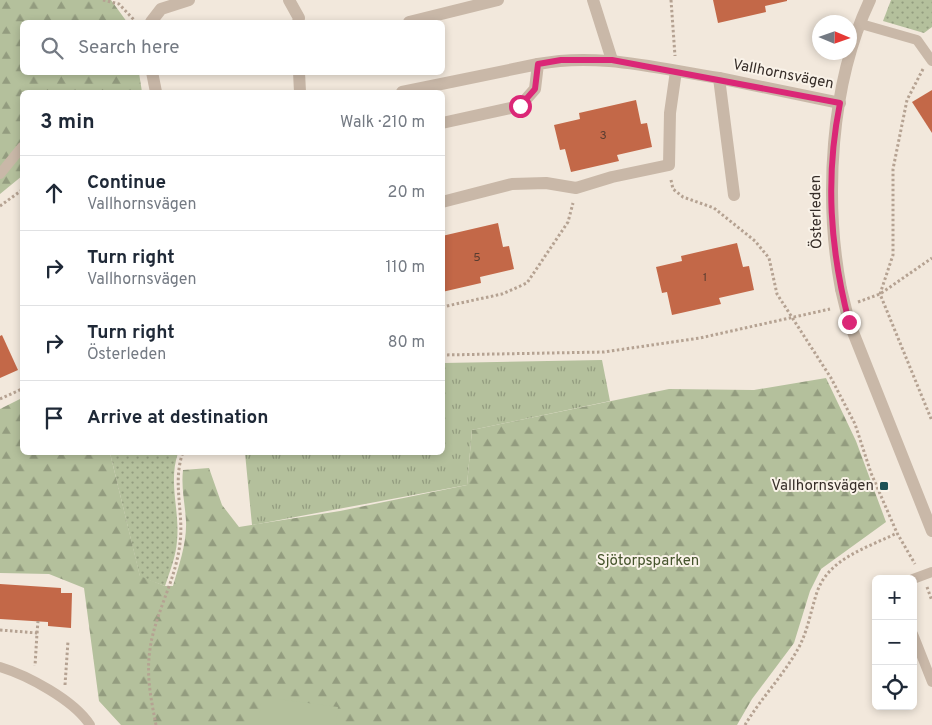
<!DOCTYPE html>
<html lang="en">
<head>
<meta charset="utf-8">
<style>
	:root { --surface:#fff; --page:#f6f6f7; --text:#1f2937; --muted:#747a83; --line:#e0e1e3 }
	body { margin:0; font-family:Overpass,sans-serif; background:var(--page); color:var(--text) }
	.controls { position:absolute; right:15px; bottom:15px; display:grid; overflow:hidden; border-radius:8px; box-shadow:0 2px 8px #0003 }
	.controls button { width:45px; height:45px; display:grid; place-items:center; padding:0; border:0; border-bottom:1px solid var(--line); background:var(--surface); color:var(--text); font:25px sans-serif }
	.compass { position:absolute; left:812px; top:15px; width:45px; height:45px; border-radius:50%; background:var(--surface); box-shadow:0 2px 8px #0003; rotate:92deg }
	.stop { position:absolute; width:15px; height:15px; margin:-11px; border:4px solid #db2777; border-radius:50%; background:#fff }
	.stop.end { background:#db2777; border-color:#fff; box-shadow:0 1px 5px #0008 }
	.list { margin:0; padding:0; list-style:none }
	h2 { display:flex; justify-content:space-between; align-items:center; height:65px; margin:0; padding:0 20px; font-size:21px }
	h2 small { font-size:16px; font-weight:400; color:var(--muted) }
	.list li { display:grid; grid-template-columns:32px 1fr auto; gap:15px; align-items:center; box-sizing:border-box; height:75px; padding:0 20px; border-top:1px solid var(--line) }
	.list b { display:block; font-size:19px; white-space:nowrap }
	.list p { margin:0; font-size:16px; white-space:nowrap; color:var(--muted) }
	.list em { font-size:16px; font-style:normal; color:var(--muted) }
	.icon { flex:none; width:28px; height:28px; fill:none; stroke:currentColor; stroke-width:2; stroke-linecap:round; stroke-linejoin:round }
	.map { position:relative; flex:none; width:932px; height:725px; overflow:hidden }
	.search { position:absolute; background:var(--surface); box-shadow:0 2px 8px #0003; left:20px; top:20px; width:425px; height:55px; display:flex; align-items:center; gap:12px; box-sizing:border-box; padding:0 18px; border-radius:8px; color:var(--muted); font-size:19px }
	.panel { position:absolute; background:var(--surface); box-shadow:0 2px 8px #0003; left:20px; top:90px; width:425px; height:365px; border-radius:8px }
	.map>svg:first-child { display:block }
	.grass { fill:url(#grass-dots) }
	.forest { fill:url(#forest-firs) }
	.park { fill:url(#park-tufts) }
	.pitch { fill:#b4c09c }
	.building { fill:#c36848 }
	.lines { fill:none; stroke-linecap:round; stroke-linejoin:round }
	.path { stroke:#b5a292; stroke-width:3; stroke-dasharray:2.5 2.5; stroke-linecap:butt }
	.service { stroke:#c9b8a8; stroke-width:10 }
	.minor { stroke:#c9b8a8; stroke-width:12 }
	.tertiary { stroke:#c9b8a8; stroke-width:12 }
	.tertiary-bridge { stroke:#c9b8a8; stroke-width:12 }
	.route { stroke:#db2777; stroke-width:6 }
	.poi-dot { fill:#1e5357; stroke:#f9f2e8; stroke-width:2 }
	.labels { text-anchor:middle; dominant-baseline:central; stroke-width:4; stroke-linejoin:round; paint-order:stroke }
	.number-label { font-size:12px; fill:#593c30 }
	.street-label { font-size:15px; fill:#362d28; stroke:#f9f2e8 }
	.poi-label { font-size:15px; fill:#362d28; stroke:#f9f2e8; text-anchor:end }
	.park-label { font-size:15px; fill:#45542c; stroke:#f9f2e8 }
</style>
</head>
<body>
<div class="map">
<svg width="932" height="725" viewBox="0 0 932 725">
	<defs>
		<pattern id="grass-dots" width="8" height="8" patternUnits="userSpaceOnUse" patternTransform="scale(1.25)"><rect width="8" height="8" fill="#b4c09c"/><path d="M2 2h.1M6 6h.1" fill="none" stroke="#939c7f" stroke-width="1.8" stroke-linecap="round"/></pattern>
		<pattern id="forest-firs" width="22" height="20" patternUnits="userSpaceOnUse" patternTransform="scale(1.25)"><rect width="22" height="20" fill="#b4c09c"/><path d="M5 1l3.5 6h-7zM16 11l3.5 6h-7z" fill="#939c7f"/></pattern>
		<pattern id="park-tufts" width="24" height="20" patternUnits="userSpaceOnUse" patternTransform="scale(1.25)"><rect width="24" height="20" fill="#b4c09c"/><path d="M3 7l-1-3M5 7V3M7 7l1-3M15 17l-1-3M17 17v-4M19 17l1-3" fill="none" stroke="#939c7f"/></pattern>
	</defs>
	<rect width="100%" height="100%" fill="#f2e8dc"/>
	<g class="grass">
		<polygon points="891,0 932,0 932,27 924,33 883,21"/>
		<path d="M110,453H178C168,483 180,510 177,541C176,556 170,571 165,586L140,577Z"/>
	</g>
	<g class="forest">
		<polygon points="0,0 111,0 127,22 22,22 22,72 139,73 142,92 22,92 22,176 0,194"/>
		<path d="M826,378L856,441L886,522L821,569L810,591L794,643L752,699L737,725H121L99,701L84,588L49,574L0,573V409L22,398V452L110,453L140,576L165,586H173C179,565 187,543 186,521C185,503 181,488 183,470L209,468L222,505L239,527L340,511L467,485L472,430L669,389L754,390Z"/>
	</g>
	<polygon class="park" points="602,360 610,401 472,430 467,485 252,525 245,453 442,452 443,363"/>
	<polygon class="pitch" points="262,697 338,707 336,725 258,725"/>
	<g class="building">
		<polygon points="713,0 787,0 787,1 765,6 766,12 718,23"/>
		<polygon points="932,90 932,133 912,102"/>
		<polygon points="636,100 641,124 647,123 652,147 617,155 619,161 571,172 565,149 560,150 554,125 580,119 579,113"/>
		<polygon points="498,223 503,247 509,246 514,269 480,277 481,283 442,292 442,236"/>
		<polygon points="737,243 743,267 749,266 754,290 719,298 721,304 672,315 667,292 662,293 656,267 682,261 681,256"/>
		<polygon points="2,335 18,370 0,378 0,336"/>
		<polygon points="0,584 61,588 61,593 72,593 71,628 48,626 48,622 0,619"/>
	</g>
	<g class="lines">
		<g class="path">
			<polyline points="103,0 119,4 136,22"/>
			<polyline points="671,0 675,56"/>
			<polyline points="923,69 907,100 893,169 893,255 880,294 932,421"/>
			<polyline points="671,180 673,189 683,197 714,208 755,241 769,258 777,294 831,378 855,424 871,473 897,533 915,564"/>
			<polyline points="0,206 22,190"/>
			<polyline points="858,302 880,294 932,258"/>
			<polyline points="442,307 502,294 527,283 568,222 573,203"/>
			<polyline points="442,355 604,352 700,338 830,309"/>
			<polyline points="0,399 22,389"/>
			<polyline points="927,587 932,601"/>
			<polyline points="0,630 37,633 35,666"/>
			<polyline points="37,633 38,621"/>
			<polyline points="65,685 68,641"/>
			<path d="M156,725C151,699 146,676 150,649C155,613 176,580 180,543C184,512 172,483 183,452"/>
			<path d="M745,725C761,698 784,675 799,647C808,630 811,610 817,592C829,558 867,548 897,533"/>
		</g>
		<g class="service">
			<polyline points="861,24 917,40 932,61"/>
			<polyline points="0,174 22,147"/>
			<polyline points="913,579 932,572"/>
			<polyline points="913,634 932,682"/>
			<path d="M0,667C27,675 74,700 90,725"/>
		</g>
		<g class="minor">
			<polyline points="289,0 299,18 298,22"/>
			<polyline points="593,0 612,60"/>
			<polyline points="151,22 161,9 189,0"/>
			<polyline points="409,22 498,0"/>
			<polyline points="152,72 156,92"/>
			<polyline points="299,72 300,92"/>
			<polyline points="402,92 538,64"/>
			<path d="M442,123L520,106L535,89L538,64C599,52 659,69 719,78"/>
			<polyline points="734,195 719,78 840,103"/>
			<polyline points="442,202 512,184 546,183 576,188 612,177 669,165 670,113 676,71"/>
		</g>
		<g class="tertiary">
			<path d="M841,289C824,199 830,84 870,0"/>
			<polyline points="849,322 932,531"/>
		</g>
		<polyline class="tertiary-bridge" points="841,289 849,322"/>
	</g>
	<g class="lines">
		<path class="route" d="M520,106L535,89L538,64L561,60H612L840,103C825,178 830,248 849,322"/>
	</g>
	<rect class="poi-dot" x="879" y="481" width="10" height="10" rx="2.5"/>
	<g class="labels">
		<g class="number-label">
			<text x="603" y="136">3</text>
			<text x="477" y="258">5</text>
			<text x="705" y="278">1</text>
		</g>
		<g class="street-label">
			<text transform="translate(783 75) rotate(11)">Vallhornsvägen</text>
			<text transform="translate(817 212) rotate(-91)">Österleden</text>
		</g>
		<g class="poi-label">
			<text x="874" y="486">Vallhornsvägen</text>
		</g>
		<g class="park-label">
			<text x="648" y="561">Sjötorpsparken</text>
		</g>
	</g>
</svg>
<div class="controls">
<button>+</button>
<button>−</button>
<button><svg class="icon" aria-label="locate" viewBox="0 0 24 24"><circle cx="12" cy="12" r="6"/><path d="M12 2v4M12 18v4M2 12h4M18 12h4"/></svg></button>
</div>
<svg class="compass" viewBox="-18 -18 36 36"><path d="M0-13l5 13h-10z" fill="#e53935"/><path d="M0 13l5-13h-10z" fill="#747a83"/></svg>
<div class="stop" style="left:520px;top:106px"></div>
<div class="stop end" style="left:849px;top:322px"></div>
<div class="search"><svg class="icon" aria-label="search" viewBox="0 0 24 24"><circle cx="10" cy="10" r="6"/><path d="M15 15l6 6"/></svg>Search here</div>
<section class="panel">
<h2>3 min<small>Walk · 210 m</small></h2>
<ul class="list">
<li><svg class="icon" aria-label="ahead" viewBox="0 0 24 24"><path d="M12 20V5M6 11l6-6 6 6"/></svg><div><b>Continue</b><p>Vallhornsvägen</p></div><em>20 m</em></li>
<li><svg class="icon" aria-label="right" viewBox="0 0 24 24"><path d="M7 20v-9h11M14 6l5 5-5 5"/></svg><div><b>Turn right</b><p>Vallhornsvägen</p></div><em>110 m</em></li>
<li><svg class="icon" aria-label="right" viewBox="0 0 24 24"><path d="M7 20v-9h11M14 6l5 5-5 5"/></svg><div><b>Turn right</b><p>Österleden</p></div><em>80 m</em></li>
<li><svg class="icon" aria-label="arrive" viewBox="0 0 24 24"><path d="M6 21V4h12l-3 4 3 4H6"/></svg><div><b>Arrive at destination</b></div></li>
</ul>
</section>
</div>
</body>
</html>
